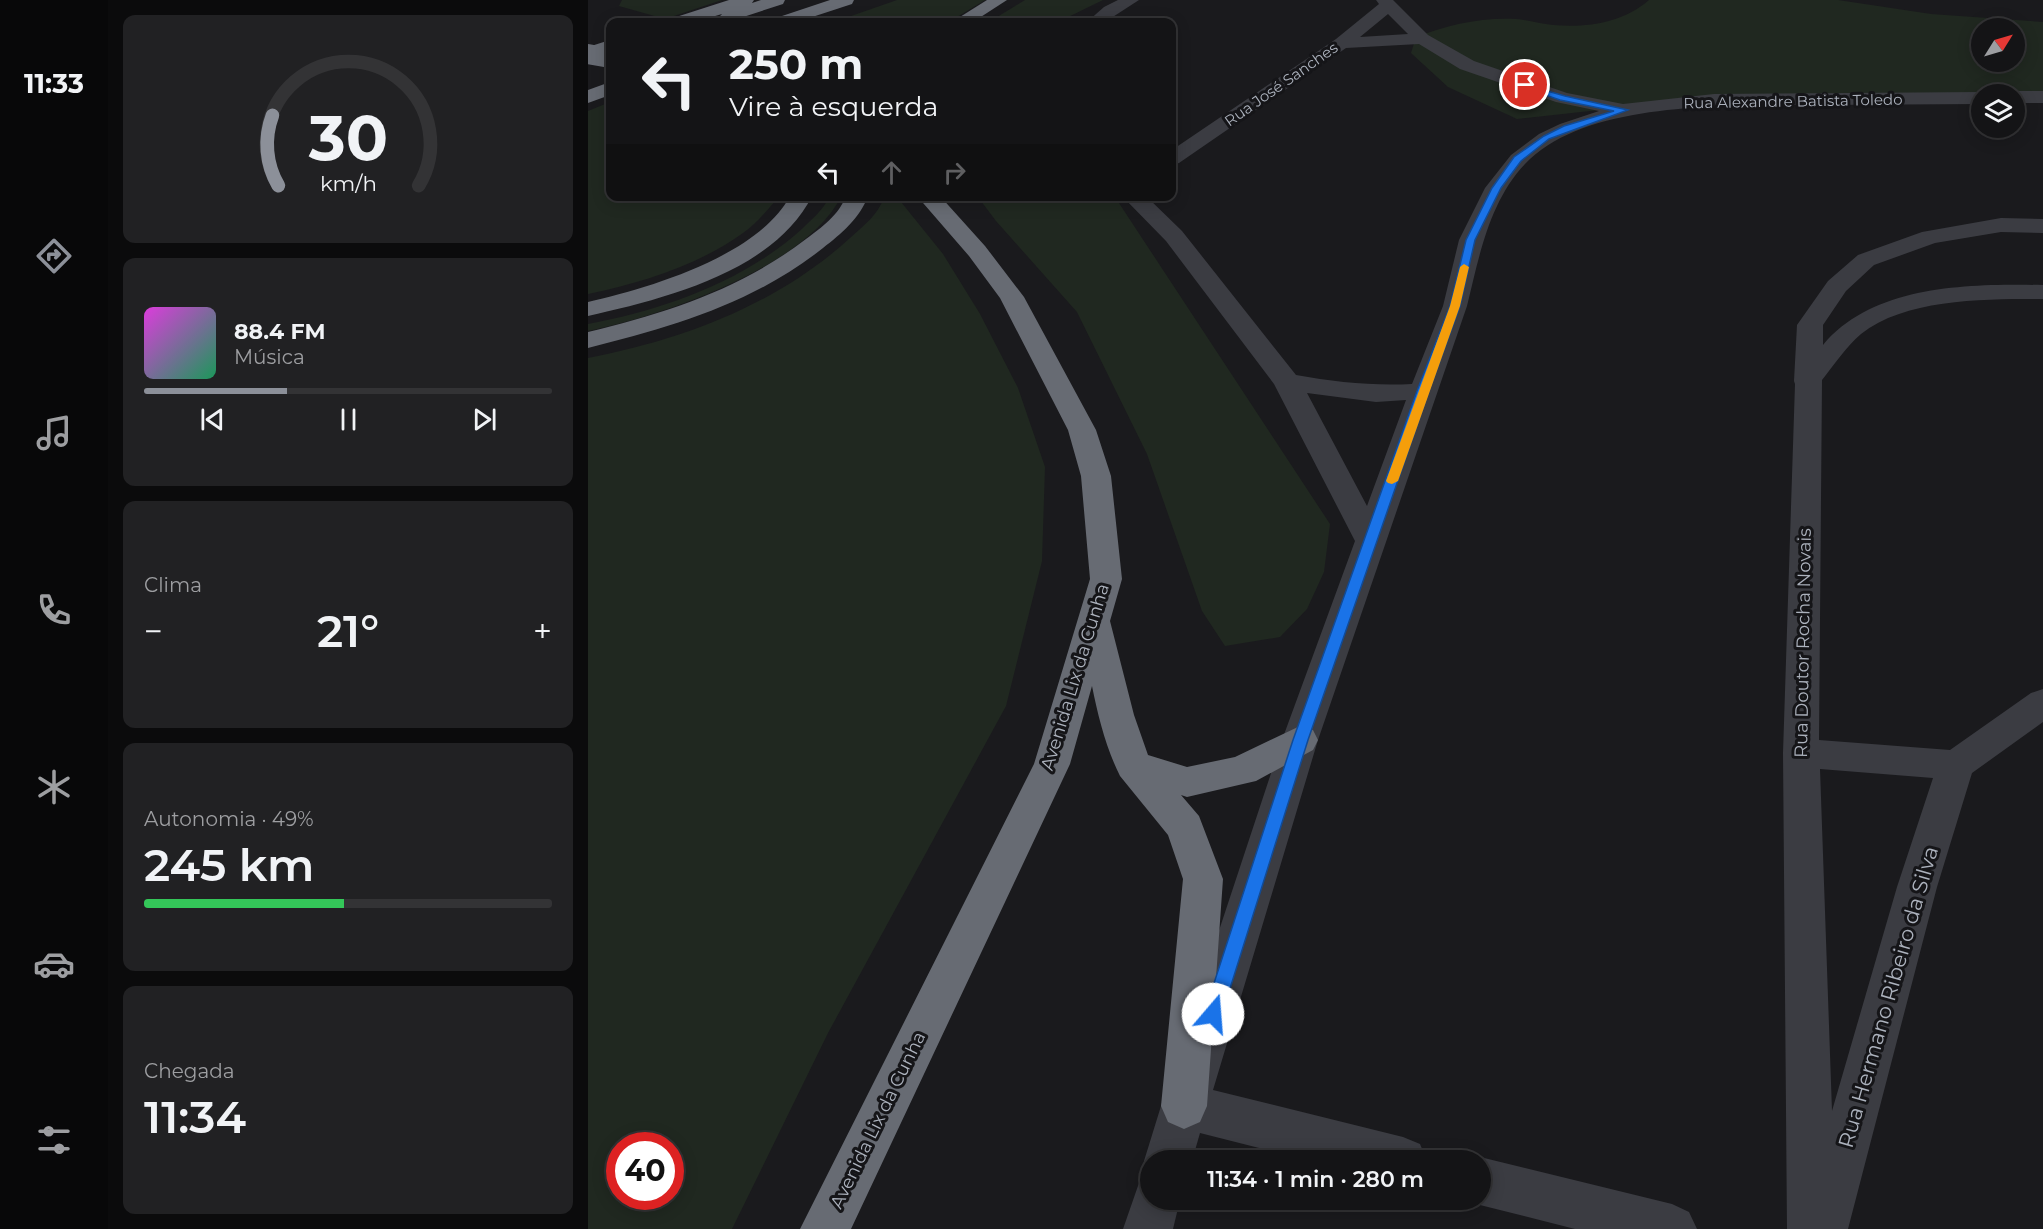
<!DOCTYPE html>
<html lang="pt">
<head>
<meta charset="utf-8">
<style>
	body { margin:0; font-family:Montserrat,sans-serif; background:#212123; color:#f1f3f6; height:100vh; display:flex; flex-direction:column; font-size:22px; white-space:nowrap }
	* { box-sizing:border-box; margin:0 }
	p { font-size:20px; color:#9d9ea1 }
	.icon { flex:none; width:33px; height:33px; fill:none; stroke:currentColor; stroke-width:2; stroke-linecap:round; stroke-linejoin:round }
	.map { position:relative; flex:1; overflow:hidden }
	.side { display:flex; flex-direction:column; gap:15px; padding:15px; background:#0b0b0c; width:480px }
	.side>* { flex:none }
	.hud { position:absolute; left:18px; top:18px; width:570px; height:183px; border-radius:12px; box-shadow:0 3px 15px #0003,0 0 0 2px #333335; background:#141416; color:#f1f3f6; overflow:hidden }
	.needle { width:39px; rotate:53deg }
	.controls { position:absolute; left:1383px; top:18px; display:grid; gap:12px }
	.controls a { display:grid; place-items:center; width:54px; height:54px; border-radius:50%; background:#141416; box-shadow:0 3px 15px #0003,0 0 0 2px #333335; font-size:30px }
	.speed { position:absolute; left:18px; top:1132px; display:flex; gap:12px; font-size:30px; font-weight:700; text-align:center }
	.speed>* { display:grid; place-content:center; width:78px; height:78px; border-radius:50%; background:#141416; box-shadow:0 3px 15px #0003,0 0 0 2px #333335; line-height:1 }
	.speed .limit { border:9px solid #d22; background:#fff; color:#111 }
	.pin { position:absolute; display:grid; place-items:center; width:51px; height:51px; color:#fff; margin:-26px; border:3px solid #fff; border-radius:50%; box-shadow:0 2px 6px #0007 }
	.me { position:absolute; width:66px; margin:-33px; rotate:18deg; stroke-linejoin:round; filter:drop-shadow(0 0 4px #0008) }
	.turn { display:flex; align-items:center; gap:21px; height:126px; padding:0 24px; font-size:27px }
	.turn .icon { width:78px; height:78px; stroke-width:2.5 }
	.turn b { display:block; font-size:42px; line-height:51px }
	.lanes { display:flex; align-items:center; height:57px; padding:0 24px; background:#0003; justify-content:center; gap:30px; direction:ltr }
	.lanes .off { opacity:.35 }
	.big { font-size:45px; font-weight:600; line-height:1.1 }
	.side .widget { flex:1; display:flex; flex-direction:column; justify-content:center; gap:9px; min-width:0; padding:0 21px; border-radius:12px; background:#212123 }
	.side .dial { align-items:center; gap:0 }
	.dial svg { height:156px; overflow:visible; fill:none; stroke:#333335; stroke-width:7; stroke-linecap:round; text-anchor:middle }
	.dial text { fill:#f1f3f6; stroke:none }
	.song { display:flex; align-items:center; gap:18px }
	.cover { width:72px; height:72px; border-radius:9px; background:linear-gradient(135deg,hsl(300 70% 55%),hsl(150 70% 35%)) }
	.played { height:6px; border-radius:3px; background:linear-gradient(90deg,#8c9099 35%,#333335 35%) }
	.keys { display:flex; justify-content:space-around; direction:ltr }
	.heat { display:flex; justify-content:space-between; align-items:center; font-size:33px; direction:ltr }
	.charge { height:9px; border-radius:4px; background:linear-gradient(90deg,#34c759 49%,#333335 0) }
	.trip { position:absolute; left:552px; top:1150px; width:351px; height:60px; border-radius:30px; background:#141416; box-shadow:0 3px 15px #0003,0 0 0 2px #333335; font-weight:600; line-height:60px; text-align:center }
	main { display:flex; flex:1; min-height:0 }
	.tabs { display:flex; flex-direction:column; width:108px; justify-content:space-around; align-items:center; background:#080809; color:#9d9ea1 }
	.tabs .icon { width:42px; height:42px }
	.tabs .selected { color:#8c9099 }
	.tabs b { font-size:27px; color:#f1f3f6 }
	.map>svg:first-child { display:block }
	.green { fill:#202820; fill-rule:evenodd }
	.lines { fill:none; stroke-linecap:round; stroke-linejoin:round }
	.minor { fill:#3b3c42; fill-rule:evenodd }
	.highway { fill:#676b73; fill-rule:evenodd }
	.highway-bridge { stroke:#676b73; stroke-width:20 }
	.route { fill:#1a73e8; stroke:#114b97; stroke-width:1.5 }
	.slow { fill:#f59e0b }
	.labels { text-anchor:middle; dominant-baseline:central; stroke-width:6; stroke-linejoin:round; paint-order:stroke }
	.far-street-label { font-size:15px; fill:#acb2bd; stroke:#151518 }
	.street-label { font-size:18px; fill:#acb2bd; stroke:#151518 }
	.near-street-label { font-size:21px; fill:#acb2bd; stroke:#151518 }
</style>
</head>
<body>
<main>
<nav class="tabs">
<b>11:33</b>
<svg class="icon selected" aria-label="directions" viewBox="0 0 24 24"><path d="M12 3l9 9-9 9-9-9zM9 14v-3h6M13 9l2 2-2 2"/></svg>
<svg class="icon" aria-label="music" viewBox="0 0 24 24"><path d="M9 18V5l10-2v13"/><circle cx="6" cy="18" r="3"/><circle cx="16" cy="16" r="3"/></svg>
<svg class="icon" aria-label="phone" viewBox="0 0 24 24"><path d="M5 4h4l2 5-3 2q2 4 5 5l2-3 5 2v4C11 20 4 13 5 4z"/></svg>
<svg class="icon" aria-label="climate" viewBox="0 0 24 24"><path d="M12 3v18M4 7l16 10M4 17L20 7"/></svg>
<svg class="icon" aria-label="car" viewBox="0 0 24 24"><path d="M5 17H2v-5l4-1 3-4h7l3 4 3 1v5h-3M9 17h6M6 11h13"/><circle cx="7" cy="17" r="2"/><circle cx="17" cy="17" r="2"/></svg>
<svg class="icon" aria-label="filters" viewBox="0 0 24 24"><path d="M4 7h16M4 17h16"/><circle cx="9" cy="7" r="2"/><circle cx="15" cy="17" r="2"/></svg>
</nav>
<section class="side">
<div class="widget dial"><svg viewBox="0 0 100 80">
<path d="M14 69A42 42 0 1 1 86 69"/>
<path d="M14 69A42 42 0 0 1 11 33" stroke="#8c9099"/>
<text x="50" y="56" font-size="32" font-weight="700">30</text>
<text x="50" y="72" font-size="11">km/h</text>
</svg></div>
<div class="widget">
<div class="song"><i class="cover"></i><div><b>88.4 FM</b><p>Música</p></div></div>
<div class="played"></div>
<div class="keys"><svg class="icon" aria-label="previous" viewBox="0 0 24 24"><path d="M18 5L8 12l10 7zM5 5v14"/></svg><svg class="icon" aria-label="pause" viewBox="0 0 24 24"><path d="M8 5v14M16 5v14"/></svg><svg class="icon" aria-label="next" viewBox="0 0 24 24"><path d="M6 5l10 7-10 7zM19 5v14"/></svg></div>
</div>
<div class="widget"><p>Clima</p>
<div class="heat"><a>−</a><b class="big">21°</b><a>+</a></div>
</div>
<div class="widget"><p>Autonomia · 49%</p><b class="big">245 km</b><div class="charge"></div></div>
<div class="widget"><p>Chegada</p><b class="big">11:34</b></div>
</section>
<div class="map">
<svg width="1455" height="1229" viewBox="0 0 1455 1229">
	<rect width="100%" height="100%" fill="#1a1a1d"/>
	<g class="green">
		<path d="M34 0H134L77 19 31 6Z"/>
		<path d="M309 0H397L361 22H246Z"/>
		<path d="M437 0H515L470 22H401Z"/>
		<path d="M1061 0H1250L1343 14 1455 22V102L1426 94 1102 100 929 119 860 87 823 53 828 37C859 25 894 17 928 19 940 20 952 24 965 25 998 28 1035 23 1061 0ZM1394 28H1426V62H1394Z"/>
		<path d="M22 102V196L191 197C180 209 169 223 155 233 111 265 53 283 0 294V111Z"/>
		<path d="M241 197H253C217 267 74 316 0 331V324C76 310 157 281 215 228 224 219 236 209 241 197Z"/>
		<path d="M296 197H309L355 254 392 314 430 388 457 467 454 561 418 706 240 1033 144 1229H0V358C95 340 190 304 262 238 276 225 290 215 296 197ZM32 1146H82V1197H32Z"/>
		<path d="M390 197H527L742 524 736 572 719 609 692 637 637 646 614 611 559 454 489 312 408 221Z"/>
	</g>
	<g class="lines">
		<g class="minor">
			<path d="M530 0H551L517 22H499L516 7Z"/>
			<path d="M788 0H805L840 35 886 61 979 93 1035 104 1126 94 1394 92 1401 94H1394V104C1339 104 1284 105 1229 105 1146 106 998 99 937 164 901 202 891 257 879 306L730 740 625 1090 815 1137 832 1144 839 1161H722L612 1133 604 1161H562V1176L556 1161 573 1106 694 740 767 541 686 384 578 241 534 196H558L594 231 708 375C747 382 784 386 824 384L855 306 871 240 897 188 923 155 951 134 972 124 1011 111 968 102 872 69 831 44 758 48 591 163 584 165V150L748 39 791 4ZM800 14 820 34 772 37ZM719 393 788 402 818 400 779 506Z"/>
			<path d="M1426 91H1455V103H1426V94H1418Z"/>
			<path d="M1413 218 1455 219V233L1413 232 1347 243 1286 265 1258 291 1235 325V345C1286 284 1382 284 1455 285V299C1400 299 1318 298 1273 334 1258 347 1246 365 1234 380L1231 740 1362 750 1443 693 1455 689V722L1384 773 1349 887 1260 1229H1199L1195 753 1207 384 1206 381 1209 325 1240 281 1270 255 1334 232ZM1232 769 1345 778 1309 887 1244 1111Z"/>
			<path d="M892 1157 1084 1204 1101 1212 1109 1229H987L892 1205 880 1200H892V1161H882Z"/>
			<path d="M562 1178V1200H592L585 1229H535L551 1183Z"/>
		</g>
		<g class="highway">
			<path d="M141 0H166L164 3 173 0H197L195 4 140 22 134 21 131 17 134 14 107 22H82L85 18Z"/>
			<path d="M242 0H266L264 4 209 22H185L188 18Z"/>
			<path d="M399 0H419L385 22H364Z"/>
			<path d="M22 40V51L0 58V47Z"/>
			<path d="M22 82V95L0 103V90Z"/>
			<path d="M202 196H224C186 272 75 299 0 316V302C61 288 170 256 202 196Z"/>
			<path d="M258 196H280C272 218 253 234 235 248 166 303 84 327 0 348V332C78 313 153 289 218 239 233 228 251 215 258 196Z"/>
			<path d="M329 196H352L397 246 436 297 508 430 523 476 534 579 522 621 546 715 560 755 599 767 647 757 712 726 725 730 730 740 725 750 668 781 599 797 593 795 611 816 635 879 619 1106 612 1122 596 1129 580 1122 573 1106 595 879 580 835 532 776C518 748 510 716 504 686L482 764 263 1229H212L446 764 502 579 493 476 480 430 412 298 381 256Z"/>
		</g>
		<path class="highway-bridge" d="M0 54 22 58"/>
	</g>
	<path class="route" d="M934 84 977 96 1040 110 961 139 933 161 913 188 887 240 872 306 841 391 720 740 634 1014 632 1020 625 1023 619 1020 616 1014 705 740 829 391 862 306 878 240 904 188 926 157 956 136 976 126 1026 111 972 100 934 87Z"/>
	<path class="slow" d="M876 264 881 267 872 306 810 481 804 484 800 483 798 481 862 306 872 267Z"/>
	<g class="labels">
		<g class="far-street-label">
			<text transform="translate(693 84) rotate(-35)">Rua José Sanches</text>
			<text transform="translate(1205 101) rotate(-1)">Rua Alexandre Batista Toledo</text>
		</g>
		<g class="street-label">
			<text transform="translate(1215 643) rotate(-89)">Rua Doutor Rocha Novais</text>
			<text transform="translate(487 677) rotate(-73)">Avenida Lix da Cunha</text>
			<text transform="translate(290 1120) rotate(-64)">Avenida Lix da Cunha</text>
		</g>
		<g class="near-street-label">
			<text transform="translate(1300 997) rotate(-74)">Rua Hermano Ribeiro da Silva</text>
		</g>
	</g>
</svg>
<div class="controls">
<a><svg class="needle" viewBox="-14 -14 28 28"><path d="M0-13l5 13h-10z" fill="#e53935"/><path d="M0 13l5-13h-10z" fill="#9d9ea1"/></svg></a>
<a><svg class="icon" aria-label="layers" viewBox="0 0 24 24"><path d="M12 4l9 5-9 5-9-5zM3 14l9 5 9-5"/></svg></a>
</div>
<div class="speed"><div class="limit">40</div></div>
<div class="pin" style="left:937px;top:85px;background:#d93025"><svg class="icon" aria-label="arrive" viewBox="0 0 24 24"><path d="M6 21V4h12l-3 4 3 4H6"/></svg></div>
<svg class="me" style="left:625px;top:1014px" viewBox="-20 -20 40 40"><circle r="19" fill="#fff"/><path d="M0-13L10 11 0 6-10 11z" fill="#1a73e8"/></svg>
<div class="trip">11:34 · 1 min · 280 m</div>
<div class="hud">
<div class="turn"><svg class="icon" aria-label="left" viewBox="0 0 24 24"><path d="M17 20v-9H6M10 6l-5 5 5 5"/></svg><div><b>250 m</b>Vire à esquerda</div></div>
<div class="lanes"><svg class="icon" aria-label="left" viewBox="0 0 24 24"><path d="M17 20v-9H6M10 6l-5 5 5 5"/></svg><svg class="icon off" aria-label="ahead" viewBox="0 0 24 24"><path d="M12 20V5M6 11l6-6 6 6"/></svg><svg class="icon off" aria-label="right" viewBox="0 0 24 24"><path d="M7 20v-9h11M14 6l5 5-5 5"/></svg></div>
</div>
</div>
</main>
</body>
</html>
